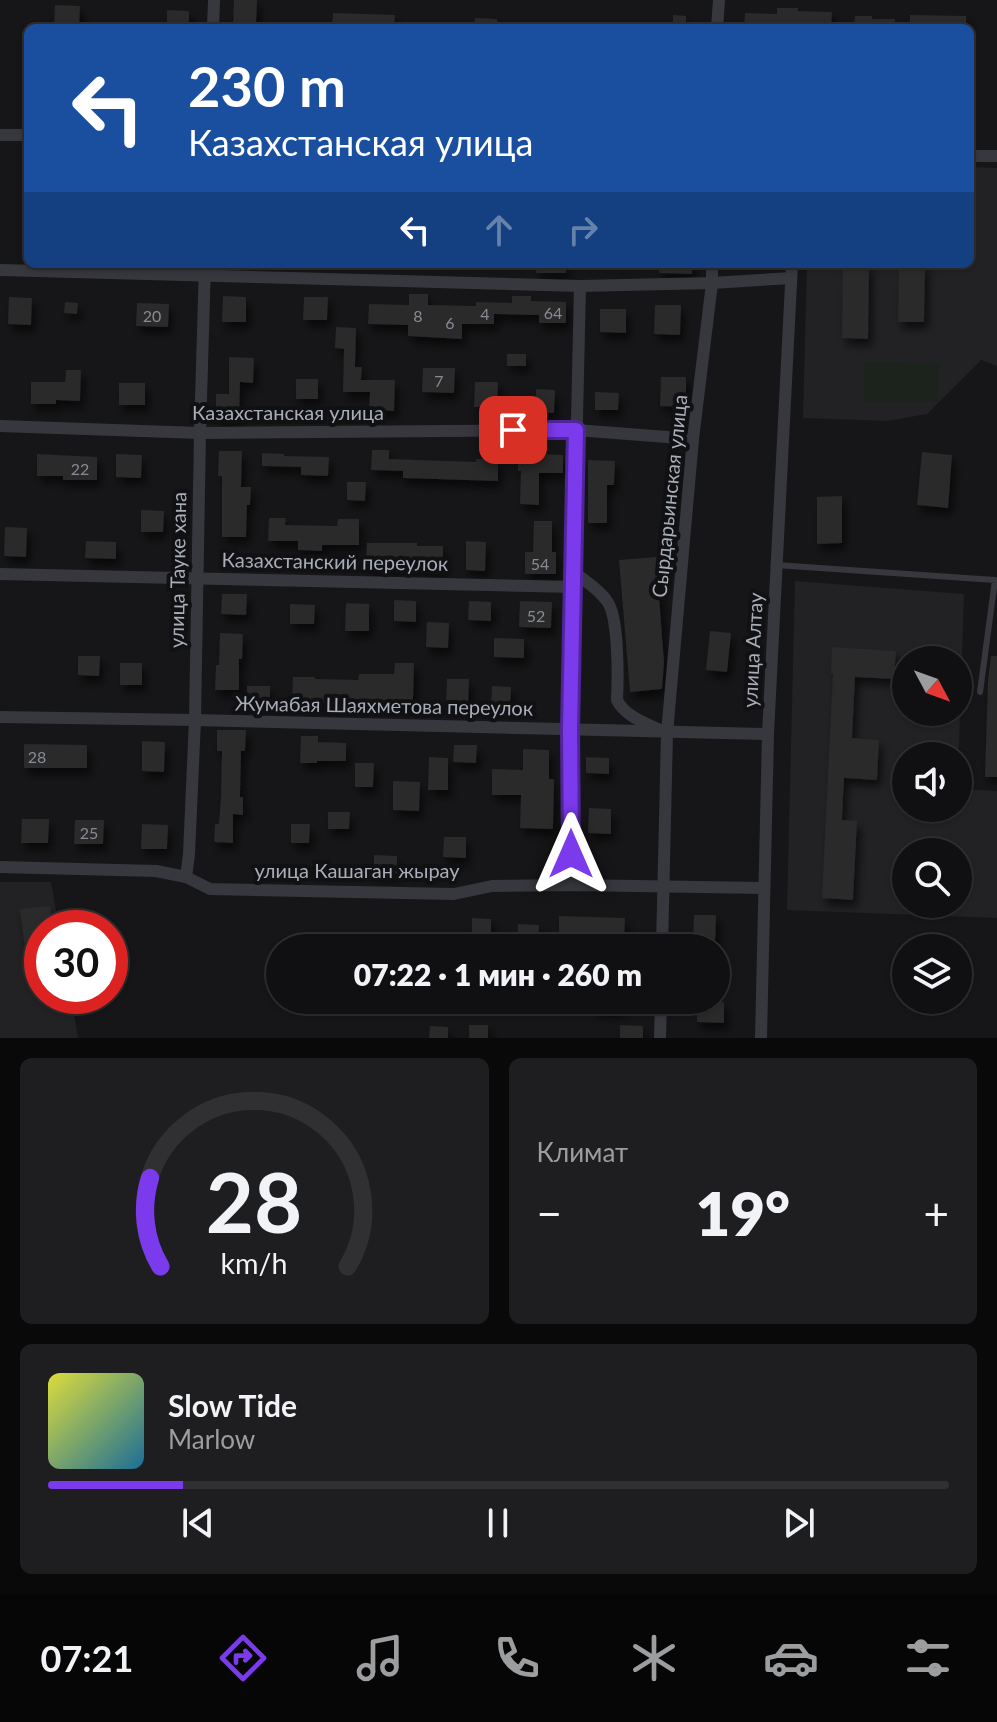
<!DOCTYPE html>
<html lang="ru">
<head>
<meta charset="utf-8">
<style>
	body { margin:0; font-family:Lato,sans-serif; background:#1e1e20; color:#f1f3f6; height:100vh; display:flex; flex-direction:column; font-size:30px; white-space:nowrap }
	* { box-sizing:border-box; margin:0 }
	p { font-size:26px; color:#9c9d9f }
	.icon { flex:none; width:44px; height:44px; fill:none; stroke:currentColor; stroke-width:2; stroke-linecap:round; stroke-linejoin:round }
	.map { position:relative; height:1038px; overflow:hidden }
	.sheet { display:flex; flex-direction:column; gap:20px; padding:20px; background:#09090a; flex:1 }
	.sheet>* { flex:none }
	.hud { position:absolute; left:24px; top:24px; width:950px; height:244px; border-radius:12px; box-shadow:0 2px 6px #0004,0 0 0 2px #303032; background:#1a4fa0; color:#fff; overflow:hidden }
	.needle { width:52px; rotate:131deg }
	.buttons { position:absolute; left:892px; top:646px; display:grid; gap:16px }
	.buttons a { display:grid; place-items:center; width:80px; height:80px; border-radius:50%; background:#101012; box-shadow:0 2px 6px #0004,0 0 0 2px #303032; font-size:40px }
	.speed { position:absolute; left:24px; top:910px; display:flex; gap:16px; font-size:40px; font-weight:700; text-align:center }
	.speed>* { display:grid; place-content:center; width:104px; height:104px; border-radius:50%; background:#101012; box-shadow:0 2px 6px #0004,0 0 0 2px #303032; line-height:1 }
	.speed .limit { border:12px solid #d22; background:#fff; color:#111 }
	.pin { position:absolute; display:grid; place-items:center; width:68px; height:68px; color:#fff; margin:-34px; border-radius:16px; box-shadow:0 4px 12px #0006 }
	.me { position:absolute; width:88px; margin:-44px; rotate:0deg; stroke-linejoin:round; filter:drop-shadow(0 0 6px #0008) }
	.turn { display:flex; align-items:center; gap:28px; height:168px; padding:0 32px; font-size:36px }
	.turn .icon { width:104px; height:104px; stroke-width:2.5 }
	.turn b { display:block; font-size:56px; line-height:68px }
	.lanes { display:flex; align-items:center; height:76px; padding:0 32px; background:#0003; justify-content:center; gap:40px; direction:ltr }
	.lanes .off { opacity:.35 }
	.big { font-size:60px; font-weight:800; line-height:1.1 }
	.sheet .widget { flex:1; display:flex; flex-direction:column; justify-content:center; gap:12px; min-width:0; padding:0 28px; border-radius:12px; background:#1e1e20 }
	.sheet .dial { align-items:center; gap:0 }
	.dial svg { height:208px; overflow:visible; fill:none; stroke:#303032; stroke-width:7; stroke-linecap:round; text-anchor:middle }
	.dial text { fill:#f1f3f6; stroke:none }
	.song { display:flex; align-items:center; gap:24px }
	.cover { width:96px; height:96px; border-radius:12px; background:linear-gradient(135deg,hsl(60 70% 55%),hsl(200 70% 35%)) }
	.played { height:8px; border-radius:4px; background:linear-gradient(90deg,#7c3aed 15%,#303032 15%) }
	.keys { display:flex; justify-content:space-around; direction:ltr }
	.heat { display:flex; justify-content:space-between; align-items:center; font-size:44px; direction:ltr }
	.sheet .tiles { flex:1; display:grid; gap:20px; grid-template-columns:1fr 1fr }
	.widget:last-child { grid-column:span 2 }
	.trip { position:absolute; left:266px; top:934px; width:464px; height:80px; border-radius:40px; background:#101012; box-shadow:0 2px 6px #0004,0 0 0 2px #303032; font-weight:800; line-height:80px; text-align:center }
	.menu { display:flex; height:128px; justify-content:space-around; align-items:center; background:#060607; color:#9c9d9f }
	.menu .icon { width:56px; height:56px }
	.menu .on { color:#7c3aed }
	.menu b { font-size:36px; color:#f1f3f6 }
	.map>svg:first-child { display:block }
	.built { fill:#222225; fill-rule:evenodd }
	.green { fill:#1c231d }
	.building { fill:#29292c; filter:url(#shadow) }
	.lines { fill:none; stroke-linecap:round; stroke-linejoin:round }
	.lane { stroke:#37383d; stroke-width:6 }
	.street { stroke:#37383d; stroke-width:12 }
	.route-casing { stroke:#51269a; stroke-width:20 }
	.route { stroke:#7c3aed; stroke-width:14 }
	.labels { text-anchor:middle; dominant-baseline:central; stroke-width:8; stroke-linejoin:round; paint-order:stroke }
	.number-label { font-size:16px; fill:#888b94 }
	.street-label { font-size:20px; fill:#a8adb8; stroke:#111113 }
</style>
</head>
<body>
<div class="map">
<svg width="997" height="1038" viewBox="0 0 997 1038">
	<defs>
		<filter id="shadow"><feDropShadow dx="4" dy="7" stdDeviation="4" flood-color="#0009"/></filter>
	</defs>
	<rect width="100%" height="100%" fill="#161618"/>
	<g class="built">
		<path d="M970 167 997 168V366L981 360 927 414 888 421 803 418 807 264H970Z"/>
		<path d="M795 581 964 594 958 777V756H906V808H958V789L997 791V918L787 910ZM906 660H958V712H906ZM906 852H958V904H906Z"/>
		<path d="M0 882H51L59 928H42V996H71L78 1038H0Z"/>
	</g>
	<path class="green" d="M865 362 939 364 938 402 864 401Z"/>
	<g class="building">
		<path d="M234 0H257L256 26 233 25Z"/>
		<path d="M55 5 80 6 79 28H54Z"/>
		<path d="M777 8H798V11L832 12 831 26 798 25V28H744L745 13 777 14Z"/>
		<path d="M167 10 189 11V28H167Z"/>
		<path d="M333 13 395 15 394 28H332Z"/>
		<path d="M673 15 686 16V28H673Z"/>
		<path d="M910 15 966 16V28H910Z"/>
		<path d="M855 16H872V19H895V28H854Z"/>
		<path d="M475 18 497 19V28H474Z"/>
		<path d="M537 264H566V273H536Z"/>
		<path d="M659 264H692V274L659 273Z"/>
		<path d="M843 264H869L868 339 842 338Z"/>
		<path d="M899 264H925L924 322H898Z"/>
		<path d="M409 294H428V305L476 306V302L512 303V296H531V301L566 302V323H539V315L494 314V324H462V339L408 336V325L368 324 369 304 409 305Z"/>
		<path d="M223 296 246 297V322H222Z"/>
		<path d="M9 297 32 298 31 325 8 324Z"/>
		<path d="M304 297H328L327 320H303Z"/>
		<path d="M65 302 78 303 77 314 64 313Z"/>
		<path d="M137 303 169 304 168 327 136 326Z"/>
		<path d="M655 305H681L680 335 654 334Z"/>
		<path d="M600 309H626V333L600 332Z"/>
		<path d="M336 327 356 328 355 367H362L361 380H395L394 411 369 410 370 392H343L344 349 335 348Z"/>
		<rect x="507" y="354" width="19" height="12"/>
		<path d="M229 357 254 358 253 383 240 382 239 420 216 419V394H229Z"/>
		<path d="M423 368H455L454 393 422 392Z"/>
		<path d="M66 370H81L80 401 56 400V404H31V382H65Z"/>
		<path d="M661 377H686V407L660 406Z"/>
		<rect x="296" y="379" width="22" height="20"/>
		<path d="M475 382H498L497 407H474Z"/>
		<rect x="119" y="383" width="26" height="22"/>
		<path d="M536 389 555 390 554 413 536 412Z"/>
		<path d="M595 392 619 393 618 410H595Z"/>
		<path d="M372 450H389V459L476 462V459L498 460V481L403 478V471L371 470Z"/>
		<path d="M219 451H242L241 487H251L250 505H247L246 537H222V476H218Z"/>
		<path d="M922 452 952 455 948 508 917 505Z"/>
		<path d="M262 453 284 454V456L329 457 328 476 301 475V467L262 466Z"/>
		<path d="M518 453 563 455V473H539V505L520 504 521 471H518Z"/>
		<path d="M37 454 97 457V480H63V476H37Z"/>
		<path d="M116 454 142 455 141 478 116 477Z"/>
		<path d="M588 460 615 461 614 485H607V523H588Z"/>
		<path d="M347 482H366L365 501 347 500Z"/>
		<path d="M842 496V543L817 544V497Z"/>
		<path d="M141 510 164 511 163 532H141Z"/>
		<path d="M269 518H286L285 525 337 526 338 519H359V545H322V551L298 550V541H268Z"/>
		<path d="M534 521H552V552H556V574H525V552H533Z"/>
		<path d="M5 527 27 528 26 557 4 556Z"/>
		<path d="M86 541 116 542V559L85 558Z"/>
		<path d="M466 541 486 542 485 571 466 570Z"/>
		<path d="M367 543H417V546H443V570H425V567L366 568Z"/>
		<path d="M656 557 664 662 662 689 630 692 619 560Z"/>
		<path d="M222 594H247L246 615 221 614Z"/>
		<path d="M394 600 416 601V622L394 621Z"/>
		<path d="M469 601 491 602V621L468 620Z"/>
		<path d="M520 601 552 602 551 628 519 627Z"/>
		<path d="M346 603 369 604V631H345Z"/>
		<path d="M290 604 315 605 314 624H290Z"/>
		<path d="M427 622 449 623 448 648 426 647Z"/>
		<path d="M710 631 731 633 727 672 706 670Z"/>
		<path d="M220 633 243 634 242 659H239V690H215L216 665H219Z"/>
		<path d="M494 638 524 639V658L494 657Z"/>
		<path d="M832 647 896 651 894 679 855 677 852 738 879 740 877 780 844 778 842 820 857 821 853 900 822 898 833 674H831Z"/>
		<path d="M78 656H100L99 676 78 675Z"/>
		<path d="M991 656H997V777H985L988 680Z"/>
		<rect x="120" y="663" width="22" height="22"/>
		<path d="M395 663H414L413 701 347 699 346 704 292 702 293 677H315V679L358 680 359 674H394Z"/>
		<path d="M447 679H469L468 706H446Z"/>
		<rect x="247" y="686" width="23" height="18"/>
		<path d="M492 686 511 687 510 710 491 709Z"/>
		<path d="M217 730H246L245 751H241L240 797H243V815L233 814V843L214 842 215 824H219L221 797 222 751H217Z"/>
		<path d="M301 736H318V742L346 743V761H317V763H300Z"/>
		<path d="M142 741 165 742 164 772 142 771Z"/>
		<path d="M24 744 87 745V768H24Z"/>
		<path d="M454 745H477L476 763 453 762Z"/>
		<path d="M523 749 549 750V779H554L553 829 520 828 521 795H492V769L523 770Z"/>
		<path d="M429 757 448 758V790H428Z"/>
		<path d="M586 757 609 758V774L586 773Z"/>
		<path d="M355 763H374L373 787H355Z"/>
		<path d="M393 781 420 782 419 811 393 810Z"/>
		<path d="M589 808 611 809V834L588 833Z"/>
		<path d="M328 812H350L349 829H328Z"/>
		<path d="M22 819H49L48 843H21Z"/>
		<path d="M75 820H104L103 844H74Z"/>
		<path d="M142 824 168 825 167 849H141Z"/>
		<path d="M291 824H310L309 843H291Z"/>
		<path d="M444 837H466V858L443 857Z"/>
		<path d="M374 855 397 856V874H374Z"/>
		<path d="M50 906 53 928H42V963L27 965 20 909Z"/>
		<path d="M694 915H716L715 947H693Z"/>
		<path d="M559 916 625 918 624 940 580 939V943H559Z"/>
		<path d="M472 918 491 919V940H472Z"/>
		<path d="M518 924 539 925 538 948H517Z"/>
		<path d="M594 1000H620V1011L594 1010Z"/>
		<path d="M697 1001 724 1002V1023L697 1022Z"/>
		<rect x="469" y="1025" width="19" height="13"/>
		<path d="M620 1025 643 1026V1038H620Z"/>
		<path d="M430 1026 448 1027V1038H429Z"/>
	</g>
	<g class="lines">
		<path class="lane" d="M776 565 995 580 980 692"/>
		<g class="street">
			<path d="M213 28 214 0"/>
			<path d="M717 28 719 0"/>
			<path d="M0 135H28"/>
			<path d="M970 156H997"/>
			<path d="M0 270 580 286 712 283 791 278"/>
			<path d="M0 426 200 433 576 430 693 439"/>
			<path d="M574 572C585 581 599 589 607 601 619 617 618 678 617 700 625 717 648 724 664 732"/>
			<path d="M0 574 574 587"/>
			<path d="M0 717 195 720 768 734"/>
			<path d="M0 867 156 871 186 877 210 889 454 894 492 886 571 885 764 888"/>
			<path d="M186 877 189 854 195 720 200 433 205 264"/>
			<path d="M571 885 570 729 580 286"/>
			<path d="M662 948 667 733 693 439 712 283V264"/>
			<path d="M660 1038 661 1000"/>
			<path d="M761 1038 768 734 792 264"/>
		</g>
	</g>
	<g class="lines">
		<g class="route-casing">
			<path id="route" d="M513 430H576L570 729 571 854"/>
		</g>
		<use href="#route" class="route"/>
	</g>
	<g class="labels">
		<g class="number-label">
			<text x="553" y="312">64</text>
			<text x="485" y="313">4</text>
			<text x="152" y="315">20</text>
			<text x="418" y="315">8</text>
			<text x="450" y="322">6</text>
			<text x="439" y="380">7</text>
			<text x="80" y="468">22</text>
			<text x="540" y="563">54</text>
			<text x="536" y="615">52</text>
			<text x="37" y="756">28</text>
			<text x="89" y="832">25</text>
		</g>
		<g class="street-label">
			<text x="288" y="412">Казахстанская улица</text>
			<text transform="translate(669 496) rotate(-84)">Сырдарьинская улица</text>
			<text transform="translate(335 561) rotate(1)">Казахстанский переулок</text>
			<text transform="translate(177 570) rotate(-89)">улица Тауке хана</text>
			<text transform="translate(752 650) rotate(-87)">улица Алтау</text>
			<text transform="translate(384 705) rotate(1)">Жумабая Шаяхметова переулок</text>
			<text x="357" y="870">улица Кашаган жырау</text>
		</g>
	</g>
</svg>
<div class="buttons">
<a><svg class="needle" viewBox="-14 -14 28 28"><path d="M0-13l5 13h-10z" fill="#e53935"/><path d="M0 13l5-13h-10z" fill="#9c9d9f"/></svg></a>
<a><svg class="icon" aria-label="sound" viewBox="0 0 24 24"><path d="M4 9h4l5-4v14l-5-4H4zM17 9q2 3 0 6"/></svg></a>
<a><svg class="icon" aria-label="search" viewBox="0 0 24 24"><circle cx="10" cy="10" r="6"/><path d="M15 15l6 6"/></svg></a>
<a><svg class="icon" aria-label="layers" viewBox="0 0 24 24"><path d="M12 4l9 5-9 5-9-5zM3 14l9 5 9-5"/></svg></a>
</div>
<div class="speed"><div class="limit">30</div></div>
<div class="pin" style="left:513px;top:430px;background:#d93025"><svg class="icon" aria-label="arrive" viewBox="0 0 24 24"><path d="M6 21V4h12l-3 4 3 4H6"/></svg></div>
<svg class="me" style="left:571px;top:854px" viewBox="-20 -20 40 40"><path d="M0-17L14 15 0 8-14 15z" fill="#7c3aed" stroke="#fff" stroke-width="4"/></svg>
<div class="trip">07:22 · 1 мин · 260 m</div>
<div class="hud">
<div class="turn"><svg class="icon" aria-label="left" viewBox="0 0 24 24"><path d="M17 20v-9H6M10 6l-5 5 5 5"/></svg><div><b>230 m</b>Казахстанская улица</div></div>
<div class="lanes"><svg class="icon" aria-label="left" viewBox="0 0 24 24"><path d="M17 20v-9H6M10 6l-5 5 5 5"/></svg><svg class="icon off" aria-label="ahead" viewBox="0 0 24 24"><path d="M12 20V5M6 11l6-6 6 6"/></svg><svg class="icon off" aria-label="right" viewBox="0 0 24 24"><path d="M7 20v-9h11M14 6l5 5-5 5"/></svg></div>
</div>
</div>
<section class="sheet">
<div class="tiles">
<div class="widget dial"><svg viewBox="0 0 100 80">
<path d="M14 69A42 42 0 1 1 86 69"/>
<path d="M14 69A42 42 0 0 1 10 35" stroke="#7c3aed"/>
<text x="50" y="56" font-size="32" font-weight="700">28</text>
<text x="50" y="72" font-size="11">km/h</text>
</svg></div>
<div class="widget"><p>Климат</p>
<div class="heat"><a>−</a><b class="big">19°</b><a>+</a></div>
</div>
<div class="widget">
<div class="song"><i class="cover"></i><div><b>Slow Tide</b><p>Marlow</p></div></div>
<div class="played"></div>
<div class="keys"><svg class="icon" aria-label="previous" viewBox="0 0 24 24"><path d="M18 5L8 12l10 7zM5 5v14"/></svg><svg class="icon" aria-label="pause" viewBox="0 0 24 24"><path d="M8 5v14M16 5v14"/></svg><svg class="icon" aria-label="next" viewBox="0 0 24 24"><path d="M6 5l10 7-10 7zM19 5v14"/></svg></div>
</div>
</div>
</section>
<nav class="menu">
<b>07:21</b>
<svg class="icon on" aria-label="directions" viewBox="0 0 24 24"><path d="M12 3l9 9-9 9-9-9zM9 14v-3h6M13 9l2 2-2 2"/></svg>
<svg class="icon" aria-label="music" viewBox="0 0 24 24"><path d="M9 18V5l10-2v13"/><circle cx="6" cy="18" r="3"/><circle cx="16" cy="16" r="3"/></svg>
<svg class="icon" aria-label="phone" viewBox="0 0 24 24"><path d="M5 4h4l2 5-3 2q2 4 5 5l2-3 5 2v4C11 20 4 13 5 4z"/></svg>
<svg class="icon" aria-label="climate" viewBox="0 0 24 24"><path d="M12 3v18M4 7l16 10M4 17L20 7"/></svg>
<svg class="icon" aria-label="car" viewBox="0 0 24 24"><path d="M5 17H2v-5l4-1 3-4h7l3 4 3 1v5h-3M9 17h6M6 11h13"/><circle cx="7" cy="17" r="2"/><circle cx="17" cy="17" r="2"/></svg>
<svg class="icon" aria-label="filters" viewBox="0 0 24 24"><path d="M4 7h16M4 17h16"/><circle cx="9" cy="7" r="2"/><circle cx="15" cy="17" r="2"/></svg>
</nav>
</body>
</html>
